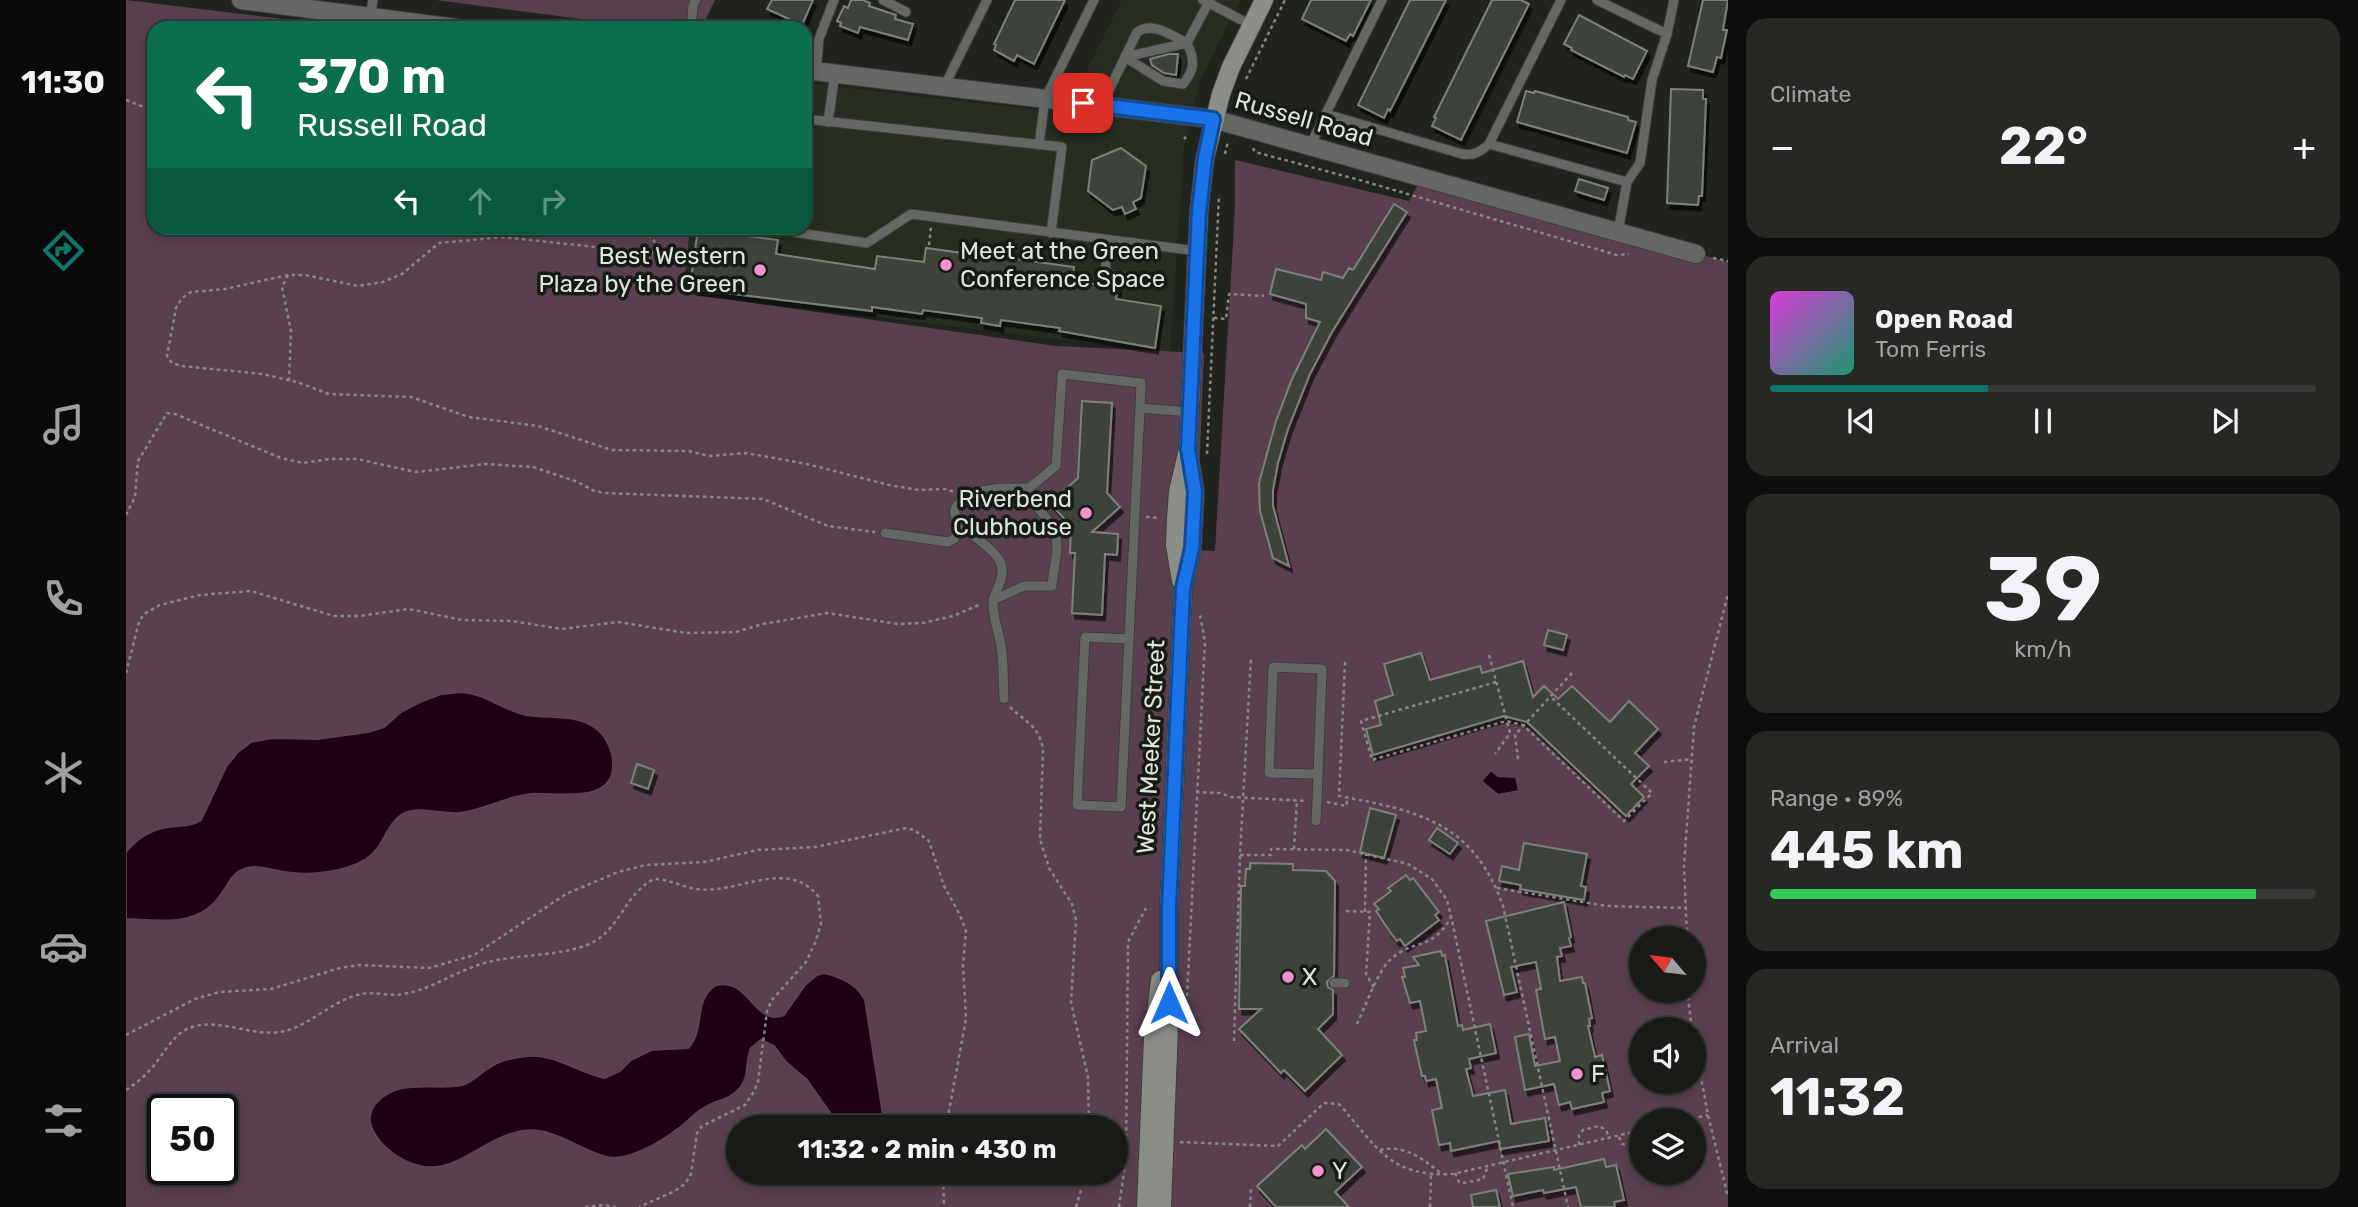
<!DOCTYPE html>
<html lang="en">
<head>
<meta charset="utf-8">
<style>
	body { margin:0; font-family:Rubik,sans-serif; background:#252823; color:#f1f3f6; height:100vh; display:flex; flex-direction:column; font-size:26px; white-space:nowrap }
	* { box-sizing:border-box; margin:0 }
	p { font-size:23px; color:#9fa1a1 }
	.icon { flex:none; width:38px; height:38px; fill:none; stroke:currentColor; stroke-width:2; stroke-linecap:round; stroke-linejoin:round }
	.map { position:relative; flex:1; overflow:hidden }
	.sheet { display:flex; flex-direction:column; gap:18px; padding:18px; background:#0d0f0c; width:630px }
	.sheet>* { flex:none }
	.hud { position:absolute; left:21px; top:21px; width:665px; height:214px; border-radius:21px; box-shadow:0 4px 10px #0003,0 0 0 2px #363935; background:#0b6e4f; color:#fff; overflow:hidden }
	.needle { width:46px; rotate:298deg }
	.controls { position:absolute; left:1503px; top:926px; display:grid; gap:14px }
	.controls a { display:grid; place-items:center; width:77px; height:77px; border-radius:50%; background:#181b16; box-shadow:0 4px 10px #0003,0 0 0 2px #363935; font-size:35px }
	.speed { position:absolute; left:21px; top:1094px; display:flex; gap:14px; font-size:35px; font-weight:700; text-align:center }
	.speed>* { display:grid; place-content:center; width:91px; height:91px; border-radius:50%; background:#181b16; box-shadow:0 4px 10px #0003,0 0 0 2px #363935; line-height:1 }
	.speed .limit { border:4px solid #111; border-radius:10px; background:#fff; color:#111 }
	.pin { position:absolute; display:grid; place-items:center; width:60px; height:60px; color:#fff; margin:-30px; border-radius:14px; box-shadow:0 4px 10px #0006 }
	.me { position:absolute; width:77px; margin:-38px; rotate:0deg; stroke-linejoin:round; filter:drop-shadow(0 0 5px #0008) }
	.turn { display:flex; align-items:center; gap:24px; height:147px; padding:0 35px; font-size:32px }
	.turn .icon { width:91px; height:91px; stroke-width:2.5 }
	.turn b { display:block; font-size:49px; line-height:60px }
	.lanes { display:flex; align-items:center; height:66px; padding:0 35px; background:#0003; justify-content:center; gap:35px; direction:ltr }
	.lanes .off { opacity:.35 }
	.big { font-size:52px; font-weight:700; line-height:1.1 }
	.sheet .tile { flex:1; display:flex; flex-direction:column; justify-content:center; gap:10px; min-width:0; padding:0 24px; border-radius:21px; background:#252823 }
	.sheet .dial { align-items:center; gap:0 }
	.dial b { font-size:91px; line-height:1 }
	.song { display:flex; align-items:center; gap:21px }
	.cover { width:84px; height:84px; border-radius:10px; background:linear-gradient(135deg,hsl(300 70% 55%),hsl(160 70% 35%)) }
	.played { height:7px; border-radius:4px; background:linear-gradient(90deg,#0f766e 40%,#363935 40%) }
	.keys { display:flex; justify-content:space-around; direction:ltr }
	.heat { display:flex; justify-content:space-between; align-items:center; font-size:38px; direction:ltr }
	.charge { height:10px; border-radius:5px; background:linear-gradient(90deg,#34c759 89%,#363935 0) }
	.trip { position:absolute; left:600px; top:1115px; width:402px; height:70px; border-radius:35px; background:#181b16; box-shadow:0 4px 10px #0003,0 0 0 2px #363935; font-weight:700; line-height:70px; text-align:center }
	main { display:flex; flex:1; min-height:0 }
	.menu { display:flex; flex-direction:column; width:126px; justify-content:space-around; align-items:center; background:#0a0b09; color:#9fa1a1 }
	.menu .icon { width:49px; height:49px }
	.menu .selected { color:#0f766e }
	.menu b { font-size:32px; color:#f1f3f6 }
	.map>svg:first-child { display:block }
	.built { fill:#252e21 }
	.green { fill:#5a404f; fill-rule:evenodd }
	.water { fill:#1f0014; stroke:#594451; stroke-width:2 }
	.building { fill:#3e433b; stroke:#7c8279; stroke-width:2; filter:url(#shadow) }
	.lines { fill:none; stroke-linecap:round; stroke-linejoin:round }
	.lane-casing { stroke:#3b3f38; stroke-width:11 }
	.street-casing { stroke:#3b3f38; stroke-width:20 }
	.secondary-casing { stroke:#3b3f38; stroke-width:20 }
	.path { stroke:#858984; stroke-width:2.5; stroke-dasharray:3.5 3.5; stroke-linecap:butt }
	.lane { stroke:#646763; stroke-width:9 }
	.street { stroke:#646763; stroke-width:18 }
	.secondary { stroke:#8a8e87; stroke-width:18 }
	.route-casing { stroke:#114b97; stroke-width:18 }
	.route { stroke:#1a73e8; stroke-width:12 }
	.poi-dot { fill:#f790ce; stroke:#161b14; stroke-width:2.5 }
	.labels { text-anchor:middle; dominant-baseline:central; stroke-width:7; stroke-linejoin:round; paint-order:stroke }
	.street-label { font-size:24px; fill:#e0e4df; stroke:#161b14 }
	.poi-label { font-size:24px; fill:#e0e4df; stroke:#161b14; text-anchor:start }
</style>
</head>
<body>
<main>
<nav class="menu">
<b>11:30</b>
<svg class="icon selected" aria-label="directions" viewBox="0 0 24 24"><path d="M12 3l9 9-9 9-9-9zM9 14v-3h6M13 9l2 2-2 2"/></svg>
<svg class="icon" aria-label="music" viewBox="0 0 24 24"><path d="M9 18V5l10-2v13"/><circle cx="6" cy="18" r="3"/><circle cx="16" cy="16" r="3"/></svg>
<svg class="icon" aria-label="phone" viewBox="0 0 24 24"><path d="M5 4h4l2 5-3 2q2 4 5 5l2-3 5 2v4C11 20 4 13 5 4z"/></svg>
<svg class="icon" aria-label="climate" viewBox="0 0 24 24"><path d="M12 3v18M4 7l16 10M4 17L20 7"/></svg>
<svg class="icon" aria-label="car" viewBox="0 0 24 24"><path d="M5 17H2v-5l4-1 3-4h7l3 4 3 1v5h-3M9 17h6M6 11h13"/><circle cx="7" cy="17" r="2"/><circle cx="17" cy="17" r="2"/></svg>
<svg class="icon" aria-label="filters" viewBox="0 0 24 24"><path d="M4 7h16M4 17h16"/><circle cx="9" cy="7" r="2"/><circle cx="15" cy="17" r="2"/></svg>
</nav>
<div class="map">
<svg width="1602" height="1207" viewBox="0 0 1602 1207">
	<defs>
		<filter id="shadow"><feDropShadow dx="3" dy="5.5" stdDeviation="0" flood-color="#0009"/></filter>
	</defs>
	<rect width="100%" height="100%" fill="#20241d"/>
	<path class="built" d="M996 0H1114L1074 81 1058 148 1044 353 548 292 557 228H679V83L937 113 952 88Z"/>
	<g class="green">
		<path d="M0 0 231 28H28V228H564L557 293 930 346 1078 353 1070 550 1089 551 1109 207V160L1283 201 1296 178 1602 262V1207H0ZM1516 938H1568V990H1516ZM1516 1029H1568V1082H1516ZM37 1110H96V1169H37ZM1516 1120H1568V1172H1516ZM612 1127H990V1172H612Z"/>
		<path d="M310 0H589L575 28H524Z"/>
	</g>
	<g class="water">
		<path d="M336 692C360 694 377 710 400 715 423 719 453 713 472 730 480 737 487 751 487 763 489 806 430 792 405 794 381 796 359 810 334 813 317 815 298 807 281 812 260 820 259 848 240 859 217 873 184 876 158 872 146 870 133 865 121 868 105 872 102 886 93 897 70 928 32 920 0 919V852C11 838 24 830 42 827 54 825 65 827 75 820L100 767 111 753 125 742 146 738 191 739 242 732 258 727 275 712 294 702 315 694Z"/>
		<path d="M1365 770 1372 776 1390 777 1393 791 1372 795 1355 781Z"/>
		<path d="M698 973C715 977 732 985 739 1000L757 1115 755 1127H714L681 1080 660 1062 648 1046 635 1040 625 1048C619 1062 624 1075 614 1088 603 1101 591 1099 578 1108 568 1113 562 1122 553 1128 536 1141 503 1162 481 1157 453 1150 426 1126 396 1131 347 1140 323 1190 269 1155 258 1147 247 1136 244 1122 243 1114 246 1108 250 1103 273 1077 308 1091 336 1085 346 1083 354 1073 363 1068 374 1060 389 1057 403 1056 429 1054 453 1073 479 1078L494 1071 505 1060 525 1050 562 1048C580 1029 566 1001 590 985 624 977 629 1028 658 1015L679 985 691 975Z"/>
	</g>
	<g class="building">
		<path d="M646 0H687L676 25 641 9Z"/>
		<path d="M725 0H737L744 3 743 6 770 15 769 19 787 24 782 40 734 27 732 33 714 26 715 23 711 21 718 6 722 8Z"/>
		<path d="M889 0H939L908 64 891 55 888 61 868 50 870 45 868 44Z"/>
		<path d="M1185 0H1245L1227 36 1224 34 1220 41 1176 19Z"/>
		<path d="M1284 0H1320L1264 111 1262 109 1258 118 1232 105Z"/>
		<path d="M1366 0H1395L1403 4 1335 140 1306 126 1310 118 1308 117Z"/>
		<path d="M1577 0H1602L1597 30H1601L1595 58 1591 57 1587 72 1562 66Z"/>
		<path d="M1453 15 1521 51 1507 79 1499 75 1498 77 1445 50 1446 48 1438 44Z"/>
		<path d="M1043 54H1052L1050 75 1038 73 1026 65 1024 59Z"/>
		<path d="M1545 89 1577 90V99H1580L1576 196H1573L1572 205 1541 203Z"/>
		<path d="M1400 91 1408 93 1409 91 1502 117V120L1510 122 1501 153 1391 122Z"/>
		<path d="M995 148 1020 166 1015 198 1007 202 1010 209 999 214 996 207 987 210 962 191 966 160Z"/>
		<path d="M1453 179 1482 188 1478 200 1449 191Z"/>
		<path d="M1268 204 1281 212 1206 332 1184 374 1162 429 1152 463 1147 490V506L1163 566 1147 558 1134 511 1133 483 1150 421 1166 379 1194 322 1180 318V304L1144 294 1150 269 1195 280 1197 272 1217 278 1223 268 1227 270Z"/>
		<path d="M572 228H615L614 235 652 240 650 254 749 269 751 256 798 262 800 248 865 257 867 246 884 248 883 258 948 267 946 281 992 287 990 299 1035 306 1029 348 933 331 934 328 875 320 874 326 855 323 856 318 797 310 796 314 746 307V311L568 289V287H564Z"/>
		<path d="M956 401 986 403 981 493 994 507 966 532 992 534 991 555 979 554 976 615 946 613 949 553H944L945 526 924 503 952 478Z"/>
		<path d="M1422 630 1441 635 1437 650 1418 645Z"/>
		<path d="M1295 653 1304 680 1354 666 1356 673 1397 661 1407 697 1418 686 1432 699 1446 686 1484 722 1503 701 1532 729 1509 753 1523 766 1505 784 1518 797 1500 816 1401 722 1378 716 1247 755 1240 729 1255 725 1249 701 1267 695 1258 664Z"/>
		<path d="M511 764 528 770 522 789 505 783Z"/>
		<path d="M1244 808 1270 815 1258 858 1234 852Z"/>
		<path d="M1311 828 1332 843 1324 854 1303 840Z"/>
		<path d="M1398 843 1461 854 1455 886 1460 887 1458 900 1394 889 1395 885 1373 881 1376 866 1393 870Z"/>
		<path d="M1124 863 1167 864V870L1200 871 1209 881 1208 976 1201 982 1202 987 1207 990V1014L1192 1029 1216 1055 1179 1091 1158 1070 1155 1073 1113 1029 1135 1009H1113L1115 886H1119L1120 869H1124Z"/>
		<path d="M1280 875 1284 880 1287 878 1313 912 1309 915 1313 920 1279 946 1274 939 1271 941 1264 932 1250 911 1253 909 1248 904 1265 891 1262 888Z"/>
		<path d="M1438 902 1445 937 1443 938 1445 946 1434 948 1436 956 1431 957 1434 981 1456 977 1457 983H1459L1466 1018 1463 1019 1464 1026H1462L1469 1057 1476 1055 1484 1091 1476 1093 1478 1102 1446 1109 1444 1102 1433 1105 1428 1084 1399 1090 1389 1037 1403 1034 1409 1066 1434 1061 1429 1037 1419 1039 1410 990 1415 989 1410 962 1385 967 1391 992 1378 995 1360 921Z"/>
		<path d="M1315 951 1316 956 1319 955 1332 1026 1336 1025 1337 1030 1364 1024 1370 1053 1343 1059 1345 1068 1340 1069 1347 1096 1379 1090 1385 1124 1419 1118 1423 1141 1374 1149 1373 1141 1325 1151 1324 1143 1313 1145 1306 1110 1316 1108 1310 1079 1300 1081 1299 1076H1296L1288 1040H1291L1290 1033 1300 1031 1294 1001 1284 1003 1276 977H1279L1277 968 1293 965 1287 957Z"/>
		<path d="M1200 1129 1236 1167 1209 1192 1223 1207H1150L1131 1186 1176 1145 1179 1149Z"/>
		<path d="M1478 1159 1480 1167 1490 1165 1498 1200 1488 1202 1489 1207H1455L1450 1187 1418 1193 1417 1190 1387 1196 1382 1174 1428 1167V1170Z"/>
		<path d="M1370 1190 1374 1207H1347L1345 1195Z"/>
	</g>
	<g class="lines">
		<g class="lane-casing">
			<g id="lane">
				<path d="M757 0 780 12"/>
				<path d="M1077 0 1125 25"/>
				<path d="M1435 0 1363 144 1501 182"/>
				<path d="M1471 0 1541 34 1526 80 1514 163 1501 182 1492 232"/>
				<path d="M244 17 247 0"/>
				<path d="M565 28 567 5 570 0"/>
				<path d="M1541 34 1548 0"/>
				<path d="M1061 43C1069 59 1069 70 1057 84L1037 81 999 57Z"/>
				<path d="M690 72 693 39 708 0"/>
				<path d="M818 87 861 0"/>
				<path d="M976 105 1011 32C1027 21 1046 36 1061 43L1084 0"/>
				<path d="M1200 114 1336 154C1348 156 1354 152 1363 144"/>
				<path d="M679 119 936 147 925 233"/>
				<path d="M702 122 709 74"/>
				<path d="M913 145 919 99 968 0"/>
				<path d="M1184 146 1256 0"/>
				<path d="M639 228 741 243 785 214 1071 251"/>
				<path d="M982 241 979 274 1033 282"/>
				<path d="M759 533 822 542 828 539 836 527"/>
				<path d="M867 600 898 586H926C927 569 935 546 928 530 921 515 905 505 903 488L930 466 936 374 1015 383 1014 408"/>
				<path d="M1003 639 959 637 951 805 995 807 1014 408 1064 412"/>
				<path d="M878 699C877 680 878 659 874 640 871 627 867 617 867 603 868 591 878 581 876 568 873 542 807 522 836 501 855 486 880 488 903 488"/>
				<path d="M1190 821 1191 801 1196 669 1147 667 1143 773 1192 774"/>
				<path d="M1208 983H1219"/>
			</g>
		</g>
		<g class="street-casing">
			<g id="street">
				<path d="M115 0 330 28"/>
				<path d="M679 70 1087 119 1570 254"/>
			</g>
		</g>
		<g class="secondary-casing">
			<g id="secondary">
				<path d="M1055 581 1049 545 1050 519 1052 492 1062 449 1073 211 1079 158 1095 94 1105 67 1138 0"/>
				<path d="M1020 1207 1027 1038 1034 980"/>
				<path d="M1036 1207 1043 1026V908L1057 588 1066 548 1069 492 1062 449"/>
			</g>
		</g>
		<g class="path">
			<path d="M1120 79 1159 0"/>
			<path d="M0 100 28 111"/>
			<path d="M1058 139 1060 137"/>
			<path d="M1127 148 1129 152 1237 181 1491 255 1503 254"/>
			<path d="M1099 154 1102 141"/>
			<path d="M510 228 525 237 531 245 523 258 478 248 377 237 313 243 276 274 257 282 232 286 179 275H162L99 289 65 292 56 298 50 308 41 356 46 363 56 366 136 374 171 382 203 394 285 397 343 417 412 426 486 450 563 451 583 456 620 453 681 464 763 485 793 490 818 489 829 492"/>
			<path d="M803 245 805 227"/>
			<path d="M1587 258 1602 261"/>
			<path d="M162 275 156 287 165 331 163 381"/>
			<path d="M1088 318 1100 319 1103 294 1138 296"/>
			<path d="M1081 454 1093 195"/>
			<path d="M0 515 9 497 12 461 41 413 49 414 155 458 177 463 204 459H231L290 472 360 464 407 467 452 482 468 491 479 493 637 499 702 526 749 532"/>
			<path d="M1020 517 1034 518"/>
			<path d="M1363 655 1384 733 1369 754"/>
			<path d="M1219 662 1213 796C1293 811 1347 822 1377 906L1442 1207"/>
			<path d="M0 673 13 622 18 614 34 605 74 595 125 591 208 616H233L283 609 336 620 386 621 436 629 492 622 560 633 610 632 637 624 701 613 772 624 797 623 827 616 855 604"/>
			<path d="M1370 682 1235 721 1246 760 1380 721 1397 725 1498 821 1526 793 1424 696"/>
			<path d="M884 707C900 723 912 724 917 749L914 839 923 868 946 904 950 920 945 1002 962 1077 963 1127"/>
			<path d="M1392 759 1389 735 1446 673"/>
			<path d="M1538 762 1566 759"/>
			<path d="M1070 792 1094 793 1105 797 1181 801"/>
			<path d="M1201 802 1220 806 1222 798"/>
			<path d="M1168 849 1171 800"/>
			<path d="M1114 855H1145V849L1221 850 1282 864 1306 879 1321 900 1325 916 1387 1207"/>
			<path d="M1371 888 1481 906 1561 908"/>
			<path d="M1220 911 1244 912 1240 974 1248 988"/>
			<path d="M1239 912 1240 854"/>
			<path d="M1561 938 1558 866 1568 727 1602 594"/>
			<path d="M1561 990 1566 1029"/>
			<path d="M1061 996 1078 661 1079 642 1074 615"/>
			<path d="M1231 1024C1238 1009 1253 969 1264 960 1288 937 1305 953 1325 917"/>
			<path d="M0 1035 69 999 93 992 145 989 214 968 233 965 303 968 348 955 440 894 492 872 520 865 578 862 632 850 689 847 780 828 788 830 803 841 818 886 834 915 840 931 837 965 840 1019 820 1127"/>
			<path d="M1568 1040 1582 1115 1602 1197"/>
			<path d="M1108 1041 1114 855 1125 657"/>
			<path d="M0 1090C9 1084 17 1078 24 1070 35 1058 45 1038 59 1030 90 1014 126 1039 159 1031 186 1024 207 1000 235 994 248 991 263 997 277 994 309 989 335 967 367 961 398 954 432 956 461 945 494 932 497 895 528 879 543 879 556 887 571 889 612 895 660 857 692 896L695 924 689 943 680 962 646 1000 641 1011 632 1082 627 1093 619 1105 576 1126 571 1133 565 1174 559 1184 549 1191 513 1207"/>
			<path d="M1559 1120 1582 1115"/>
			<path d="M1493 1137 1496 1144 1501 1145 1516 1141"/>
			<path d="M1054 1142 1152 1146 1198 1103 1213 1104C1252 1148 1263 1177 1327 1174L1516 1130"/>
			<path d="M1453 1145V1135L1457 1130 1473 1126 1480 1130 1483 1138"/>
			<path d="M1254 1150C1278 1144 1297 1159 1316 1174"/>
			<path d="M817 1172 818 1207"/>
			<path d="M1329 1173 1333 1182 1337 1183 1357 1179 1362 1166"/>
			<path d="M459 1207 477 1205 490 1207"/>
			<path d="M950 1207 960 1172"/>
			<path d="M993 1207 1000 1158 1002 942 1020 908"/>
			<path d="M1124 1207 1125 1187"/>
			<path d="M1304 1207 1305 1175"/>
		</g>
		<use href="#lane" class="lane"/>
		<use href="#street" class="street"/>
		<use href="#secondary" class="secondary"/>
	</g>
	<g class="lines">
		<g class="route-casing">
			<path id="route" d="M957 103 1087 119 1079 158 1073 211 1062 449 1069 492 1066 548 1057 588 1043 908V1003"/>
		</g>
		<use href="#route" class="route"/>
	</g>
	<g class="poi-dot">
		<circle cx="820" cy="265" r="7"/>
		<circle cx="634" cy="270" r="7"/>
		<circle cx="960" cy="513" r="7"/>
		<circle cx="1162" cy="977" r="7"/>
		<circle cx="1451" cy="1074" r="7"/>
		<circle cx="1192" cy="1171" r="7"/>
	</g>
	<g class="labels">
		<g class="street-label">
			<text transform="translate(1178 119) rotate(16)">Russell Road</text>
			<text transform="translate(1025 747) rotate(-87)">West Meeker Street</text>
		</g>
		<g class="poi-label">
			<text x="834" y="251">Meet at the Green<tspan x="834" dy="28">Conference Space</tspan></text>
			<text x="620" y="256" text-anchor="end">Best Western<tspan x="620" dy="28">Plaza by the Green</tspan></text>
			<text x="946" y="499" text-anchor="end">Riverbend<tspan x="946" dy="28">Clubhouse</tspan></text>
			<text x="1176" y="977">X</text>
			<text x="1465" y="1074">F</text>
			<text x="1206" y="1171">Y</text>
		</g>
	</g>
</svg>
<div class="controls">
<a><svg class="needle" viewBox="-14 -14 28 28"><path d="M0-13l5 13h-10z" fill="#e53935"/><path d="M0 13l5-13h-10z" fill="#9fa1a1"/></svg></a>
<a><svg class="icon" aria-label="sound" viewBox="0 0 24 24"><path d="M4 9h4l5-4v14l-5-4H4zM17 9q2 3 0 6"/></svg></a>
<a><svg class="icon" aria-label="layers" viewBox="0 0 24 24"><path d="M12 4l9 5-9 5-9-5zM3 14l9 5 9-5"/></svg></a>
</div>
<div class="speed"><div class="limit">50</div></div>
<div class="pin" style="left:957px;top:103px;background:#d93025"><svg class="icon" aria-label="arrive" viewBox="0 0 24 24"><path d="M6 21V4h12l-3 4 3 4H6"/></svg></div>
<svg class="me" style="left:1043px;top:1003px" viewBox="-20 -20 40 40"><path d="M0-17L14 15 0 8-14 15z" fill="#1a73e8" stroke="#fff" stroke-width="4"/></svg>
<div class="trip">11:32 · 2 min · 430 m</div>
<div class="hud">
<div class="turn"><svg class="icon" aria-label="left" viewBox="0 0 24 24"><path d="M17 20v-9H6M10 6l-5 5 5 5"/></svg><div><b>370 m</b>Russell Road</div></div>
<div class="lanes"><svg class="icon" aria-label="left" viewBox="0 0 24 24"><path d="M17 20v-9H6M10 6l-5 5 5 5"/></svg><svg class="icon off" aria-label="ahead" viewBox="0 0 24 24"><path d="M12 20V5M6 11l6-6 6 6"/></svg><svg class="icon off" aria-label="right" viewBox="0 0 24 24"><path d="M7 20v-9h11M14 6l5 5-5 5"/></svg></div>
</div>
</div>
<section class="sheet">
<div class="tile"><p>Climate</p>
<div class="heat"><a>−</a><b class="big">22°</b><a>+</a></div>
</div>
<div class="tile">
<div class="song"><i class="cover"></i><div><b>Open Road</b><p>Tom Ferris</p></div></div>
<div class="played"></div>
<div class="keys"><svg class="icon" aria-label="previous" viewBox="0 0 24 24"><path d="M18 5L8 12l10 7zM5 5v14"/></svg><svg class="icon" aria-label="pause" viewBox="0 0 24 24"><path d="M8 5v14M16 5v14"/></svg><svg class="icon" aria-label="next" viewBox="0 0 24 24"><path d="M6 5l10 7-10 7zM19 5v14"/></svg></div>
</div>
<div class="tile dial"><b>39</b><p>km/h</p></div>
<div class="tile"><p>Range · 89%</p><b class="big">445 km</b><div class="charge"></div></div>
<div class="tile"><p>Arrival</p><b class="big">11:32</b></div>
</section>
</main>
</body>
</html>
